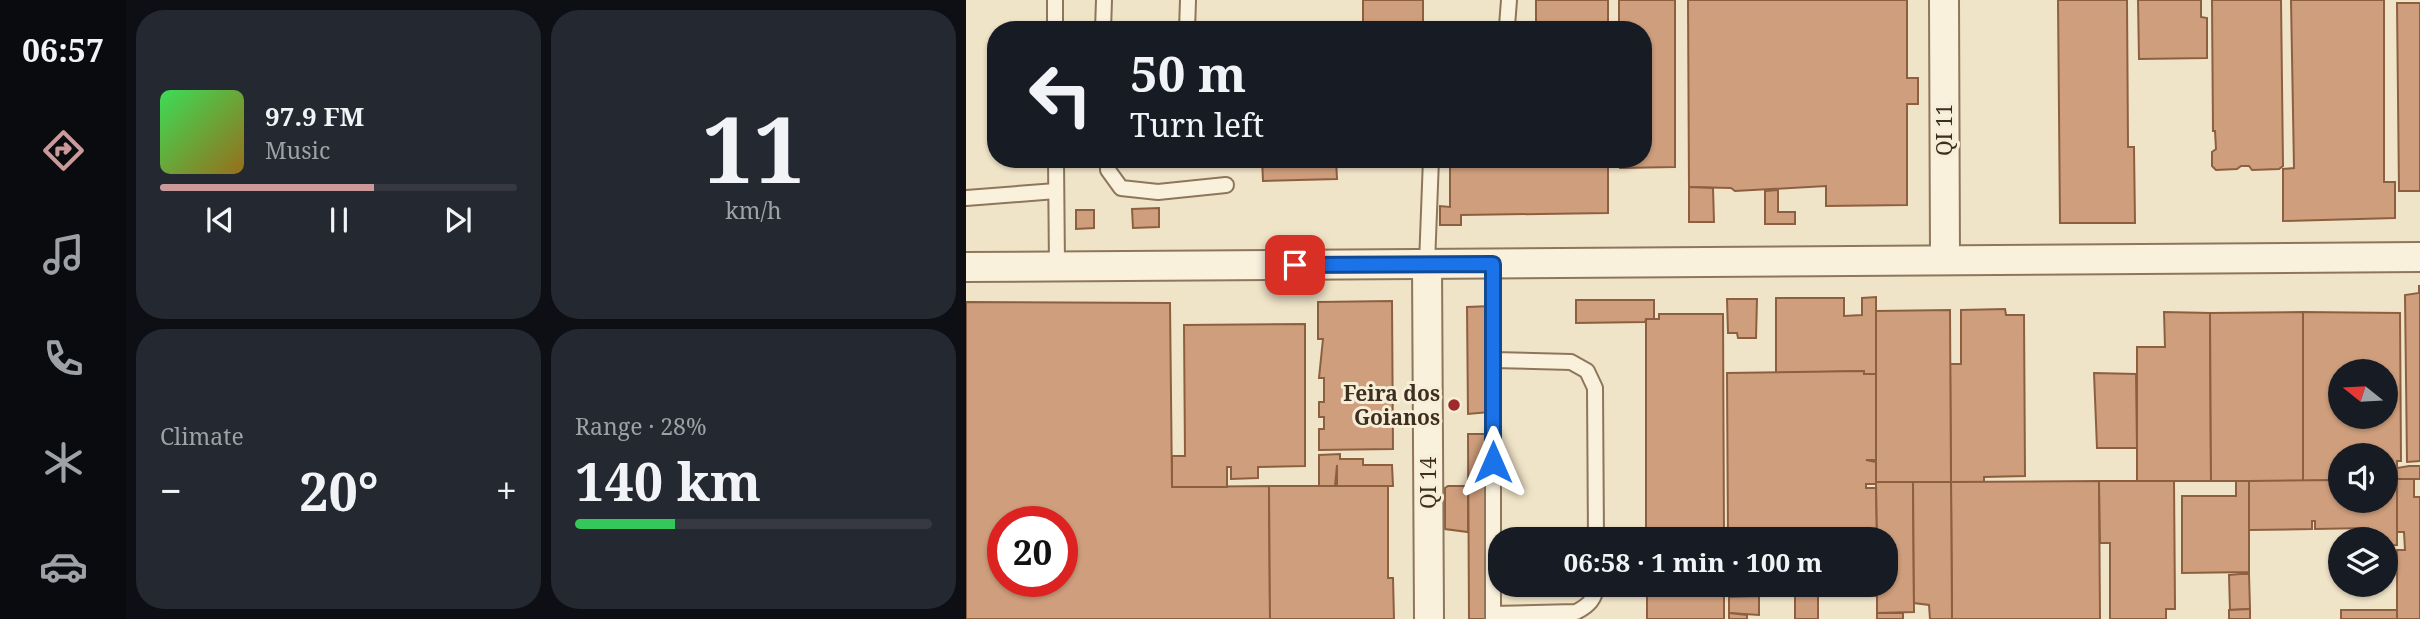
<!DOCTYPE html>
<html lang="en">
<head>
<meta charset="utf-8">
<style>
	body { margin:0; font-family:"Noto Serif",serif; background:#242831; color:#f1f3f6; height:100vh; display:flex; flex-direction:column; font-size:26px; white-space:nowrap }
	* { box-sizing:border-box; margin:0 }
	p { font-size:23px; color:#9ea1a6 }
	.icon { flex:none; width:38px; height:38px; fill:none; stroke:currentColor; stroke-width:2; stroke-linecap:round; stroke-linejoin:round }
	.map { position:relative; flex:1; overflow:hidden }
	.drawer { display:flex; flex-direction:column; gap:10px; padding:10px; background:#0d0f14; width:840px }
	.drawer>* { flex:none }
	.top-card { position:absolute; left:21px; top:21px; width:665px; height:147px; border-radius:28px; box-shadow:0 2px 5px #0004; background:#171b24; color:#f1f3f6; overflow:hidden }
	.needle { width:46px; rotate:288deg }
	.fabs { position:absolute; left:1362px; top:359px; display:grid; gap:14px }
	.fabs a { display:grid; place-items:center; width:70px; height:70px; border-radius:50%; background:#171b24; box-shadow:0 2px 5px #0004; font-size:35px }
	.speed { position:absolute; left:21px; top:506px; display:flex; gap:14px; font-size:35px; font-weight:700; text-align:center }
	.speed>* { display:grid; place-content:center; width:91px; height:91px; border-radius:50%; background:#171b24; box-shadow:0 2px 5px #0004; line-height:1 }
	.speed .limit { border:10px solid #d22; background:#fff; color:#111 }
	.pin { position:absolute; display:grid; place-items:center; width:60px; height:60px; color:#fff; margin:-30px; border-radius:14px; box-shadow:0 4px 10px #0006 }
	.me { position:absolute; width:77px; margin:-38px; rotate:0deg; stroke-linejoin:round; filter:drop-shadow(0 0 5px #0008) }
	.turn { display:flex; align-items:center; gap:24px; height:147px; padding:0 28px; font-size:32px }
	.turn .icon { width:91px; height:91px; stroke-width:2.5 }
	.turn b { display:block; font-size:49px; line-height:60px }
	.big { font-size:52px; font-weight:700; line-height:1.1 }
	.drawer .card { flex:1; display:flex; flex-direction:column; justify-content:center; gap:10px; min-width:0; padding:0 24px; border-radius:28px; background:#242831 }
	.drawer .dial { align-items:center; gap:0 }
	.dial b { font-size:91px; line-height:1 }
	.song { display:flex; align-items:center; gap:21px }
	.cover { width:84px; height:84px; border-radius:10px; background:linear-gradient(135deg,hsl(130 70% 55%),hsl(40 70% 35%)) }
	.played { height:7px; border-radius:4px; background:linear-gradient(90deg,#cc999b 60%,#363941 60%) }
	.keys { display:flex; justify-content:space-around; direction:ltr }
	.heat { display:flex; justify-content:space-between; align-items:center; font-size:38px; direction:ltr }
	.charge { height:10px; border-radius:5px; background:linear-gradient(90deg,#34c759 28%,#363941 0) }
	.drawer .tiles { flex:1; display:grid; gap:10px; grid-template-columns:repeat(2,1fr) }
	.trip { position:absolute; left:522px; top:527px; width:410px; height:70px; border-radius:28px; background:#171b24; box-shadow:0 2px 5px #0004; font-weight:700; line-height:70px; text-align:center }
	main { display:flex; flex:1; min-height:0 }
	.tab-bar { display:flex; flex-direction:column; width:126px; justify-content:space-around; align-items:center; background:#090b0e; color:#9ea1a6 }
	.tab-bar .icon { width:49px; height:49px }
	.tab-bar .on { color:#cc999b }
	.tab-bar b { font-size:32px; color:#f1f3f6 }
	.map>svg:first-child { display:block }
	.building { fill:#cf9f7d; stroke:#8d5f41; stroke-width:2; fill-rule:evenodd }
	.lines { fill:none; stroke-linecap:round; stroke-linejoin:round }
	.service-casing { stroke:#8d765c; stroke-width:18 }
	.minor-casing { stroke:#8d765c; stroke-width:32 }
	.service { stroke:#faf1dc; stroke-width:14 }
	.minor { stroke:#faf1dc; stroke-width:28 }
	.route-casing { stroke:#114b97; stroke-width:18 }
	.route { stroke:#1a73e8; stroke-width:12 }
	.poi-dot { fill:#9e2a2b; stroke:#f7eed8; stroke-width:2.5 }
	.labels { text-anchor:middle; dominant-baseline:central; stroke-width:6; stroke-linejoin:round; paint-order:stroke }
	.street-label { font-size:21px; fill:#3d2e20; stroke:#f7eed8 }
	.poi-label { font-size:21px; font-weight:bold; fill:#3d2e20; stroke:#f7eed8; text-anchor:end }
</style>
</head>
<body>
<main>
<nav class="tab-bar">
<b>06:57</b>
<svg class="icon on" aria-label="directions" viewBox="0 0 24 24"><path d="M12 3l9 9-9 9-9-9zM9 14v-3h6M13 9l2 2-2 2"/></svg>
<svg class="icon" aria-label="music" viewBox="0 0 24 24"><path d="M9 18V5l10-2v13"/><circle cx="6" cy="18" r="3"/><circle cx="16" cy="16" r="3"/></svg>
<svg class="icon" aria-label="phone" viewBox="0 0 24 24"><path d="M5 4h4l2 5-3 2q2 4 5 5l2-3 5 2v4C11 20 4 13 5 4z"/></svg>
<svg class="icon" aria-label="climate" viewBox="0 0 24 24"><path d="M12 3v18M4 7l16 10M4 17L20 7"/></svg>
<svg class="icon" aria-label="car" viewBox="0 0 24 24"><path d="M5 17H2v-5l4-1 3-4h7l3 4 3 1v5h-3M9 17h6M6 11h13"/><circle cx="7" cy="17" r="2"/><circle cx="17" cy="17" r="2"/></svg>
</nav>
<section class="drawer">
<div class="tiles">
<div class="card">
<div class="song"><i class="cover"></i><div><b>97.9 FM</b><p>Music</p></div></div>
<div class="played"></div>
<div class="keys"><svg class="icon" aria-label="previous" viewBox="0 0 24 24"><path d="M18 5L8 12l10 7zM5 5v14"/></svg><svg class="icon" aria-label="pause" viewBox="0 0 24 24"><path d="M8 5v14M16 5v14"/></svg><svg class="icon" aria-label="next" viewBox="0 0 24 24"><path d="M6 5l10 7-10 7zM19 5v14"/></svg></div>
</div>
<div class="card dial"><b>11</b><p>km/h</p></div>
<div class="card"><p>Climate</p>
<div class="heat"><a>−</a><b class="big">20°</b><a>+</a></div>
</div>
<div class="card"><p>Range · 28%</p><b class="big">140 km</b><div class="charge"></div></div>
</div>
</section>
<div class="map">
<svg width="1454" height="619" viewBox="0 0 1454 619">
	<rect width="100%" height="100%" fill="#f0e4c8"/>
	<g class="building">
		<rect x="397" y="0" width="60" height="30"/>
		<rect x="570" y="0" width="72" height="30"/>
		<path d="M653 0H709V167L654 168V159H677V30H653Z"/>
		<path d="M722 0H941V78H952V104H941V205L860 206V186L769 191 765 188 723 187Z"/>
		<path d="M1092 0H1161L1162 147H1168L1169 223H1094Z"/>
		<path d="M1172 0H1235V17L1241 18V58L1173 59Z"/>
		<path d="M1246 0H1315L1317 166 1313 169 1286 170 1283 166H1275L1271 169 1250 170 1246 166V152L1250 149 1249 131H1247Z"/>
		<path d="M1325 0H1418V182H1429V218L1317 221V169L1328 168Z"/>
		<path d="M1431 3H1454V191H1433Z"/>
		<path d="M296 159H370L371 179 297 181Z"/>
		<path d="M642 162V213L495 215V225H474V206L484 207V164Z"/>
		<path d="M723 187 747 188 748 222H723Z"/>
		<path d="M812 190V212H829V224H799V191Z"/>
		<path d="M193 208V227L167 228 166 209Z"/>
		<path d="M110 210H128V228L110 229Z"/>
		<path d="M1453 286H1454V461L1441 462 1439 295 1453 293Z"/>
		<path d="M910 297V374H898V371L810 373V298H878V316L896 315V298Z"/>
		<path d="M761 299H791L790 338H772L771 333H762Z"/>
		<path d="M610 300H688V319H680L679 322 610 323Z"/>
		<path d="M426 301 427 449 353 450V429H358V417H353V402H358V378H353L357 339H352V302Z"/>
		<path d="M0 302 204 303 206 487 303 486 304 619H0ZM37 522H96V581H37Z"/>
		<path d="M525 306 523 412 502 414 501 307Z"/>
		<path d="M1039 309 1040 315H1058L1059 476 1018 477V482H985L984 364H995V310Z"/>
		<path d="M984 310 985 482H910V311Z"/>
		<path d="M1198 312 1244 313 1245 481H1171V347H1199Z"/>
		<path d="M1337 312V481H1245L1244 313Z"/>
		<path d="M1337 312 1434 313 1435 461H1431V480H1419V455H1374V480L1337 481ZM1374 371H1419V416H1374Z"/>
		<path d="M693 314H757L758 539H680V319H693Z"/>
		<path d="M339 324V466L292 467V478L265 479V467H261V487H206V456H219L218 325Z"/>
		<path d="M898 371V374H910V460H900L910 462V484H900V488H910L911 535H901V539H762L761 373Z"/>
		<path d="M1128 373 1170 374 1171 448H1131Z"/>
		<path d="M502 434H522V619H503Z"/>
		<path d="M374 454V459H397V465H426L427 486H371V465L369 486H353V455Z"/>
		<path d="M1443 466H1454V479H1431V468Z"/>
		<path d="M1431 479H1448V497H1454V619H1431V550H1439L1438 532H1431Z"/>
		<path d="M1373 480 1375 504H1380V500H1419V480H1431V545L1419 546V539H1402V528L1349 529V521H1346V529L1283 530V481Z"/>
		<path d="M1133 481 1134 619H986L985 482Z"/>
		<path d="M1133 481H1208L1209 609H1200V619H1144V543H1134Z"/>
		<path d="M1270 481H1283V572L1216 573V496H1270Z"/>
		<path d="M910 482H947L948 612 911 613V584H919V539H911Z"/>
		<path d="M947 482H985L986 619H964L963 605 948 603Z"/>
		<path d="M303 486H422V578H427L428 619H304Z"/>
		<path d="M482 486H502V532L479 529V488Z"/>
		<path d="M1274 574H1283L1284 609 1264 610 1263 575Z"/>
		<rect x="681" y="584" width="77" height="35"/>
		<path d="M763 584H911V596L852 595V619H829V595L763 597Z"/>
		<path d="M793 596V615L763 613V597Z"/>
		<path d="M1284 609V619H1263V610Z"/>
		<rect x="1375" y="610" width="56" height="9"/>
		<path d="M763 613 781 615V619H763Z"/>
		<rect x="911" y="613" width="26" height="6"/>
	</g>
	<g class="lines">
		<g class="service-casing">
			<g id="service">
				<path d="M89 0V30"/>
				<path d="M137 30 138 0"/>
				<path d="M221 30 222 0"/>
				<path d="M535 30 541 26 543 0"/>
				<path d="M90 159 91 266"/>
				<path d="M142 159V170L155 188 192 192 260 185"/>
				<path d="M0 198 90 191"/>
				<path d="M461 264 465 159"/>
				<path d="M527 360 605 362 621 371 629 388 630 539"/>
				<path d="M527 614 610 612C622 606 630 599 630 584"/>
				<path d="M527 619V264"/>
			</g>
		</g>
		<g class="minor-casing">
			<g id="minor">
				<path d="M978 0 979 260"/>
				<path d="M461 264 463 619"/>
				<path d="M0 267 1454 257"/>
			</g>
		</g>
		<use href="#service" class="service"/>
		<use href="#minor" class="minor"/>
	</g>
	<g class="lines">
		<g class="route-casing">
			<path id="route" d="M329 265 527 264V462"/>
		</g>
		<use href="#route" class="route"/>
	</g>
	<circle class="poi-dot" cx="488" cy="405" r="7"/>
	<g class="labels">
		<g class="street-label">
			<text transform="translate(978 130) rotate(-90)">QI 11</text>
			<text transform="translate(462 483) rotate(-90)">QI 14</text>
		</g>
		<g class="poi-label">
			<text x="474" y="393">Feira dos<tspan x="474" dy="24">Goianos</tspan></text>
		</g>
	</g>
</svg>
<div class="fabs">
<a><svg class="needle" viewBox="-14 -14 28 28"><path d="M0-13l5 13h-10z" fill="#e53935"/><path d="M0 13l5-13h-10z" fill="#9ea1a6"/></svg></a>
<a><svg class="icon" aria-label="sound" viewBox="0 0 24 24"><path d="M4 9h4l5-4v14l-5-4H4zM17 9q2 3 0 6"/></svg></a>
<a><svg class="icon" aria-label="layers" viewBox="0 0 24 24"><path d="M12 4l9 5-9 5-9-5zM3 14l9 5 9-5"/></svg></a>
</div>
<div class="speed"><div class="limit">20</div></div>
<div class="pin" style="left:329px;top:265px;background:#d93025"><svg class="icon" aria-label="arrive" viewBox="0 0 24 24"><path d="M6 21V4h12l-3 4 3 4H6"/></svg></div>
<svg class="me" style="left:527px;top:462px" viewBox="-20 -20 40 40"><path d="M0-17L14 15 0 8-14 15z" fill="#1a73e8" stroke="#fff" stroke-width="4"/></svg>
<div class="trip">06:58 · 1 min · 100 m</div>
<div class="top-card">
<div class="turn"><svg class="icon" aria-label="left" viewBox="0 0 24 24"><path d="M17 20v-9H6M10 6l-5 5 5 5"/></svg><div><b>50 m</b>Turn left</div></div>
</div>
</div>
</main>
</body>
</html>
